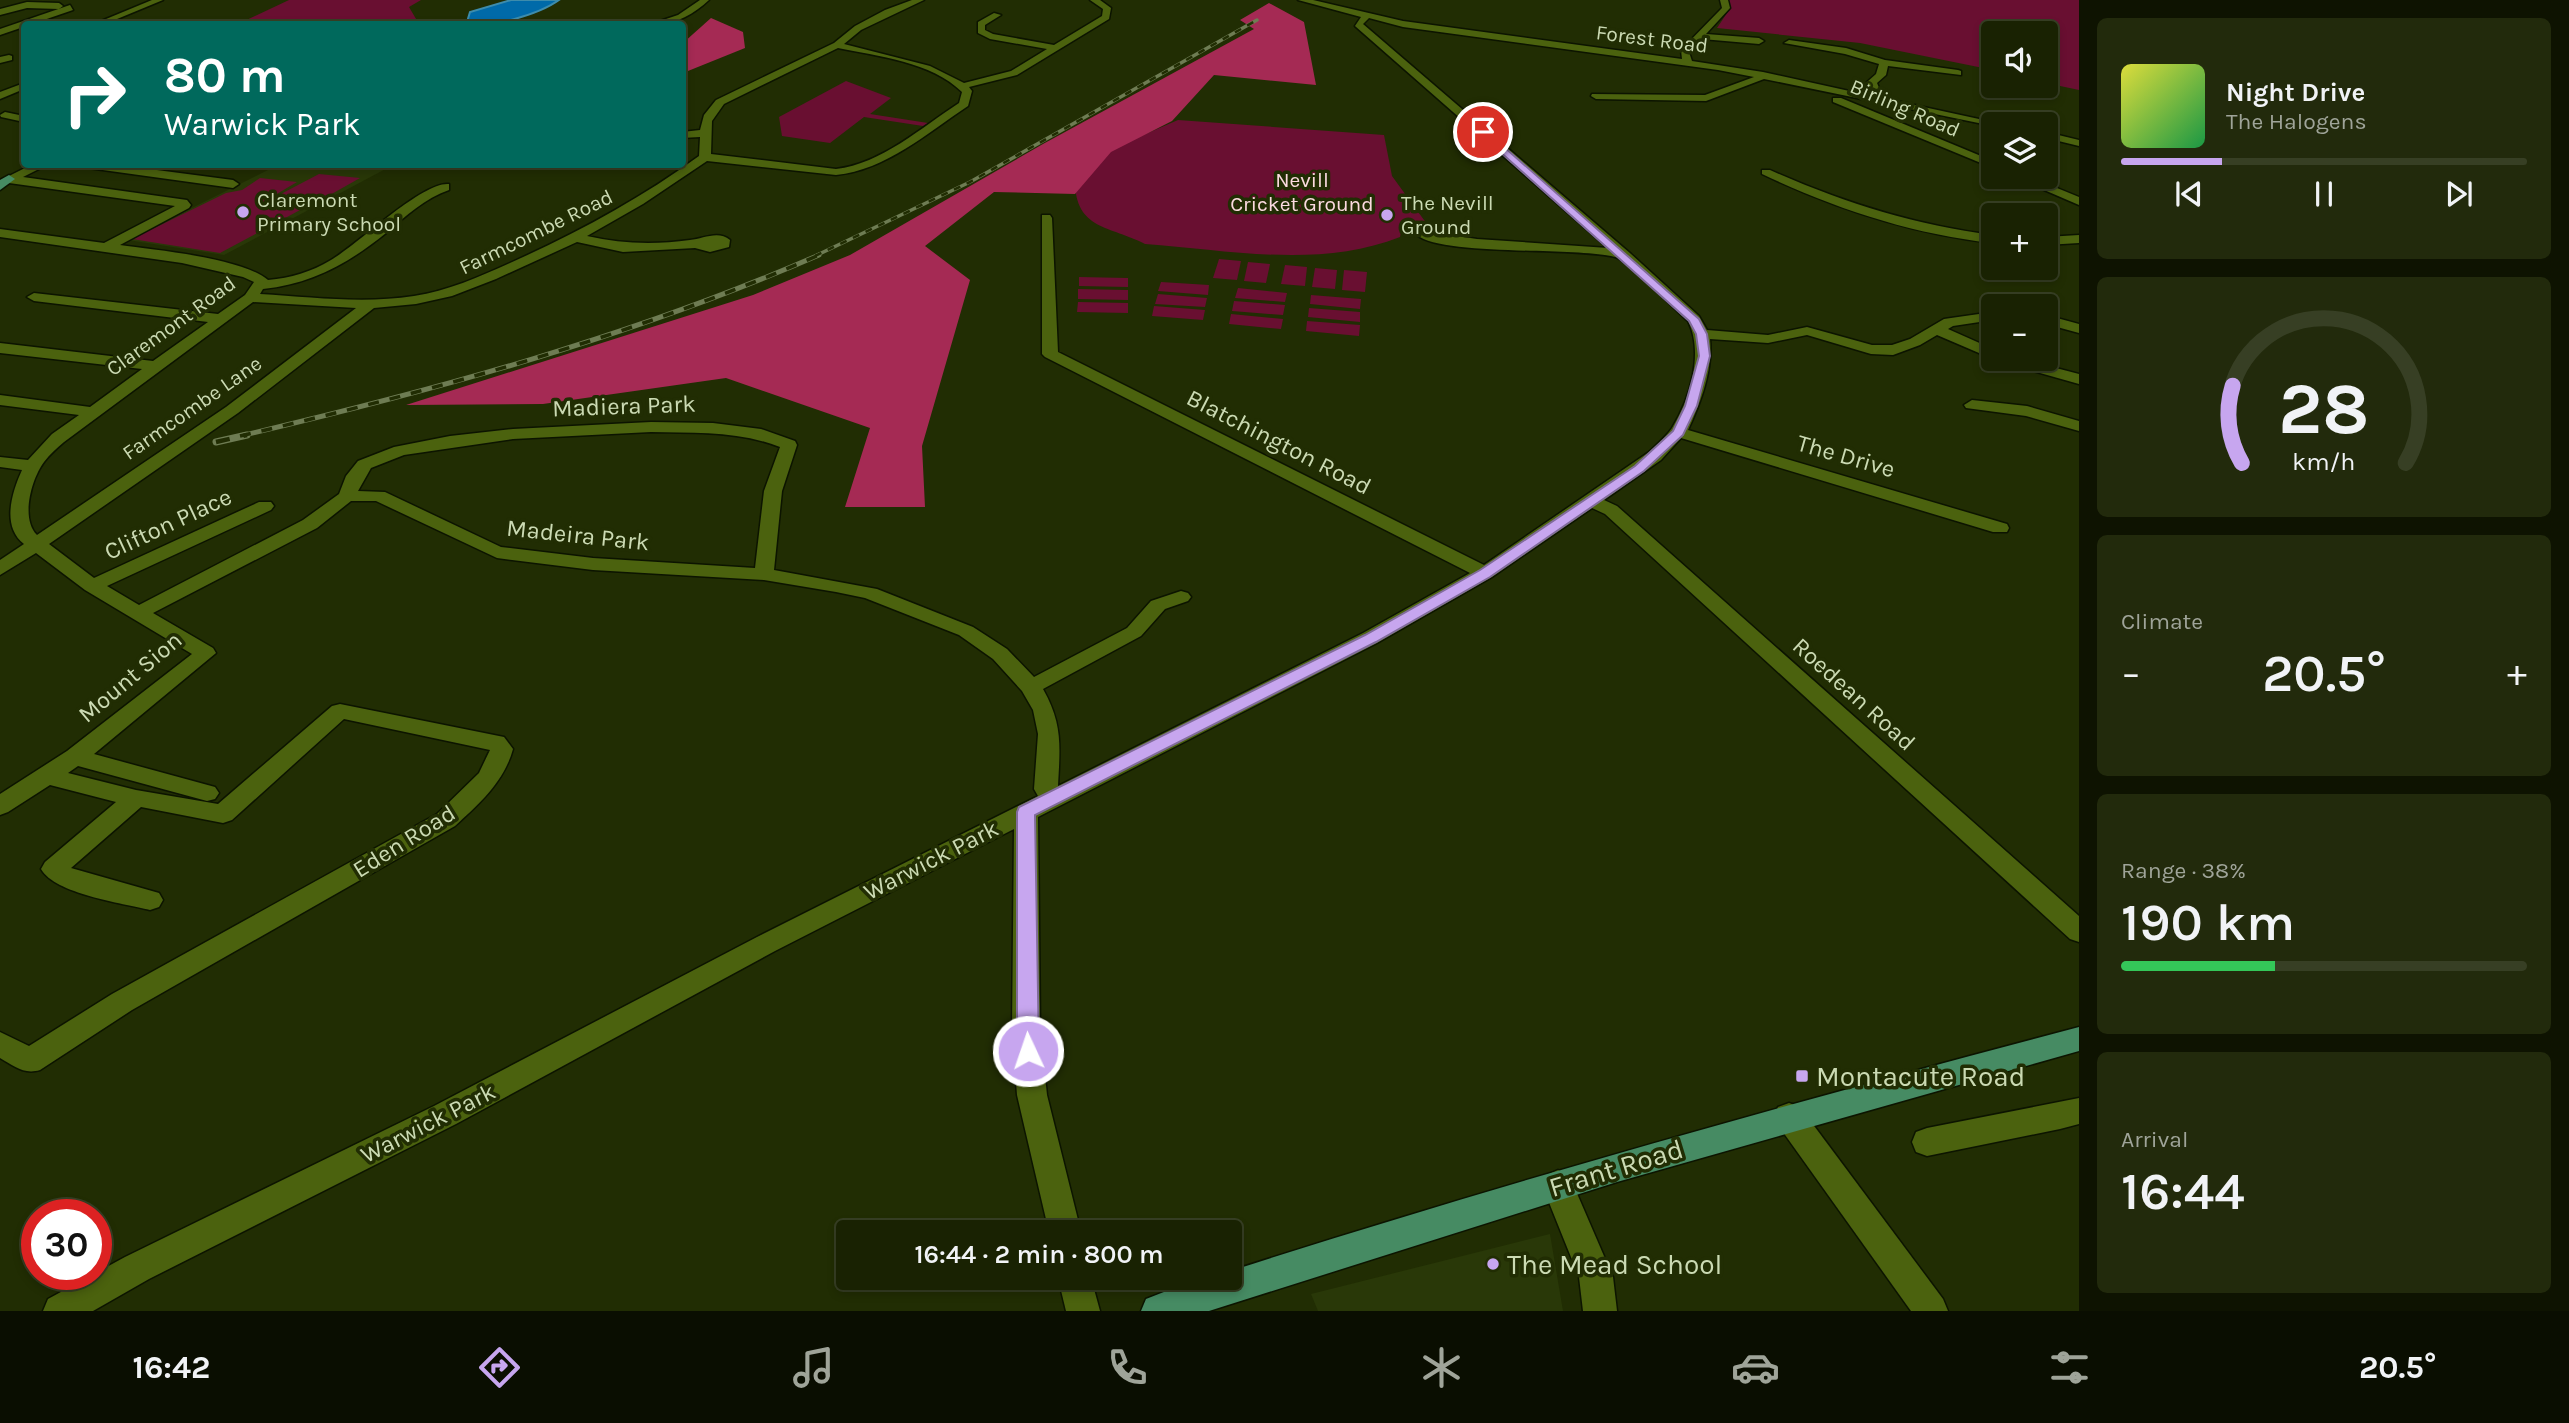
<!DOCTYPE html>
<html lang="en">
<head>
<meta charset="utf-8">
<style>
	body { margin:0; font-family:Karla,sans-serif; background:#222a0c; color:#f1f3f6; height:100vh; display:flex; flex-direction:column; font-size:26px; white-space:nowrap }
	* { box-sizing:border-box; margin:0 }
	p { font-size:23px; color:#9fa499 }
	.icon { flex:none; width:38px; height:38px; fill:none; stroke:currentColor; stroke-width:2; stroke-linecap:round; stroke-linejoin:round }
	.map { position:relative; flex:1; overflow:hidden }
	.panel { display:flex; flex-direction:column; gap:18px; padding:18px; background:#0e1301; width:490px }
	.panel>* { flex:none }
	.banner { position:absolute; left:21px; top:21px; width:665px; height:147px; border-radius:7px; box-shadow:0 4px 10px #0003,0 0 0 2px #373f24; background:#00695c; color:#fff; overflow:hidden }
	.tools { position:absolute; left:1981px; top:21px; display:grid; gap:14px }
	.tools a { display:grid; place-items:center; width:77px; height:77px; border-radius:7px; background:#192202; box-shadow:0 4px 10px #0003,0 0 0 2px #373f24; font-size:35px }
	.speed { position:absolute; left:21px; top:1199px; display:flex; gap:14px; font-size:35px; font-weight:700; text-align:center }
	.speed>* { display:grid; place-content:center; width:91px; height:91px; border-radius:50%; background:#192202; box-shadow:0 4px 10px #0003,0 0 0 2px #373f24; line-height:1 }
	.speed .limit { border:10px solid #d22; background:#fff; color:#111 }
	.pin { position:absolute; display:grid; place-items:center; width:60px; height:60px; color:#fff; margin:-30px; border:4px solid #fff; border-radius:50%; box-shadow:0 2px 7px #0007 }
	.me { position:absolute; width:77px; margin:-38px; rotate:357deg; stroke-linejoin:round; filter:drop-shadow(0 0 5px #0008) }
	.turn { display:flex; align-items:center; gap:24px; height:147px; padding:0 28px; font-size:32px }
	.turn .icon { width:91px; height:91px; stroke-width:2.5 }
	.turn b { display:block; font-size:49px; line-height:60px }
	.big { font-size:52px; font-weight:600; line-height:1.1 }
	.panel .card { flex:1; display:flex; flex-direction:column; justify-content:center; gap:10px; min-width:0; padding:0 24px; border-radius:10px; background:#222a0c }
	.panel .dial { align-items:center; gap:0 }
	.dial svg { height:182px; overflow:visible; fill:none; stroke:#373f24; stroke-width:7; stroke-linecap:round; text-anchor:middle }
	.dial text { fill:#f1f3f6; stroke:none }
	.song { display:flex; align-items:center; gap:21px }
	.cover { width:84px; height:84px; border-radius:10px; background:linear-gradient(135deg,hsl(60 70% 55%),hsl(140 70% 35%)) }
	.played { height:7px; border-radius:4px; background:linear-gradient(90deg,#c7a6ef 25%,#373f24 25%) }
	.keys { display:flex; justify-content:space-around; direction:ltr }
	.heat { display:flex; justify-content:space-between; align-items:center; font-size:38px; direction:ltr }
	.charge { height:10px; border-radius:5px; background:linear-gradient(90deg,#34c759 38%,#373f24 0) }
	.trip { position:absolute; left:836px; top:1220px; width:406px; height:70px; border-radius:7px; background:#192202; box-shadow:0 4px 10px #0003,0 0 0 2px #373f24; font-weight:600; line-height:70px; text-align:center }
	.dock { display:flex; height:112px; justify-content:space-around; align-items:center; background:#0a0e01; color:#9fa499 }
	.dock .icon { width:49px; height:49px }
	.dock .active { color:#c7a6ef }
	.dock b { font-size:32px; color:#f1f3f6 }
	main { display:flex; flex:1; min-height:0 }
	.map>svg:first-child { display:block }
	.built { fill:#293808 }
	.green { fill:#690f31 }
	.forest { fill:#a52a54 }
	.water { fill:#006aa9; stroke:#3d8cac; stroke-width:2 }
	.lines { fill:none; stroke-linecap:round; stroke-linejoin:round }
	.minor-casing { stroke:#0c1400; stroke-width:3 }
	.major-casing { stroke:#0c1400; stroke-width:3 }
	.minor { fill:#4b620e; fill-rule:evenodd }
	.major { fill:#468b63; fill-rule:evenodd }
	.rail-far2-casing { stroke:#6e7c53; stroke-width:3.5 }
	.rail-far1-casing { stroke:#6e7c53; stroke-width:5 }
	.rail-casing { stroke:#6e7c53; stroke-width:7 }
	.rail-far2 { stroke:#212d03; stroke-width:2.5; stroke-dasharray:7; stroke-linecap:butt }
	.rail-far1 { stroke:#212d03; stroke-width:3.5; stroke-dasharray:11; stroke-linecap:butt }
	.rail { stroke:#212d03; stroke-width:4.5; stroke-dasharray:14; stroke-linecap:butt }
	.route { fill:#c7a6ef; stroke:#816c9b; stroke-width:2 }
	.poi-dot { fill:#c7a6ef; stroke:#212d03; stroke-width:2.5 }
	.labels { text-anchor:middle; dominant-baseline:central; stroke-width:7; stroke-linejoin:round; paint-order:stroke }
	.far-street-label { font-size:21px; fill:#cbdab3; stroke:#212d03 }
	.far-park-label { font-size:21px; fill:#fcdae0; stroke:#212d03 }
	.far-poi-label { font-size:21px; fill:#cbdab3; stroke:#212d03; text-anchor:start }
	.street-label { font-size:24px; fill:#cbdab3; stroke:#212d03 }
	.near-poi-label { font-size:28px; fill:#cbdab3; stroke:#212d03; text-anchor:start }
	.near-street-label { font-size:28px; fill:#cbdab3; stroke:#212d03 }
</style>
</head>
<body>
<main>
<div class="map">
<svg width="2079" height="1311" viewBox="0 0 2079 1311">
	<rect width="100%" height="100%" fill="#212d03"/>
	<g class="built">
		<path d="M278 165H393L224 255 128 240Z"/>
		<path d="M1550 1234 1563 1311H1318L1311 1294Z"/>
	</g>
	<g class="green">
		<path d="M289 0H421L409 7 419 24H238Z"/>
		<path d="M1729 0H2079V90L2046 83V33H1993V70L1860 43 1717 28 1729 10Z"/>
		<path d="M846 81 891 98 870 114 928 123 923 126 864 117 830 143 782 136 779 117Z"/>
		<path d="M1178 120 1384 135 1392 176 1432 231 1401 232 1400 237C1319 269 1229 250 1145 244 1111 226 1075 230 1075 181L1104 152Z"/>
		<path d="M319 174 360 178 321 200 279 195Z"/>
		<path d="M260 178 297 182 270 198 315 202 220 253 132 239 226 193 242 190Z"/>
		<path d="M1219 259 1241 261 1237 280 1213 278Z"/>
		<path d="M1248 262 1270 264 1266 283 1244 281Z"/>
		<path d="M1285 265 1307 267 1305 286 1281 284Z"/>
		<path d="M1315 268 1337 270 1335 289 1312 287Z"/>
		<path d="M1344 270 1367 272 1365 292 1342 290Z"/>
		<path d="M1079 277 1128 278V287L1079 286Z"/>
		<path d="M1161 282 1209 285 1208 295 1158 291Z"/>
		<path d="M1238 288 1287 293 1285 302 1235 298Z"/>
		<path d="M1078 289 1128 290V300L1078 299Z"/>
		<path d="M1158 294 1207 298 1205 307 1155 304Z"/>
		<path d="M1311 295 1361 299 1360 309 1310 304Z"/>
		<path d="M1234 301 1285 305 1283 315 1232 311Z"/>
		<path d="M1078 302 1128 303V313L1077 312Z"/>
		<path d="M1154 306 1205 310 1203 320 1152 316Z"/>
		<path d="M1309 308 1360 312V322L1308 317Z"/>
		<path d="M1231 314 1283 319 1281 329 1229 324Z"/>
		<path d="M1307 321 1360 325 1359 336 1306 331Z"/>
	</g>
	<g class="forest">
		<path d="M1269 3 1304 22 1316 85 1214 75 1172 121 1111 152 1075 194 994 192 925 246 970 280 922 446 925 507H845L870 428 726 378 543 404 406 405 753 295 850 255 1043 144 1254 29 1240 20Z"/>
		<path d="M711 18 743 32 745 48 683 73V43Z"/>
	</g>
	<path class="water" d="M511 0H559C541 13 487 31 467 22L470 12Z"/>
	<g class="lines">
		<g class="minor-casing">
			<g id="minor">
				<path d="M152 0H163L105 24H94Z"/>
				<path d="M700 0H709C693 15 673 26 651 24L678 15Z"/>
				<path d="M912 0H924L861 30 844 44 930 66 964 83 1011 71 1047 49 990 39 978 33V22L994 13 1001 15 985 25V30L993 34 1054 45 1102 16 1103 9 1090 0H1100L1111 8 1109 19 1017 75 969 87 972 91 968 106C927 133 886 170 836 175L707 161 643 204 587 236C621 244 655 245 690 240 703 239 718 230 730 240L729 247 710 252 695 248 623 252 577 242 496 279 452 296 416 304 374 308 238 413 49 544 94 578 259 502H271L274 506 271 510 107 586 139 605 303 520 339 494 346 476 358 461 394 447 450 436 513 429 651 422 713 423 761 429 795 441 797 445 782 491 774 570 877 589 973 627 1007 649 1034 677 1127 628 1151 601 1181 591 1188 593 1191 597 1188 601 1165 609 1141 636 1043 689C1063 724 1060 747 1058 786L1363 633 1470 573 1045 357 1042 354V215H1050L1052 218 1058 352 1484 565 1649 452C1656 445 1666 437 1672 428 1690 399 1704 353 1688 321 1675 310 1627 259 1615 257 1576 247 1441 256 1417 235L1423 231 1477 239 1608 248 1355 26 1361 17 1298 0H1313L1403 21 1682 59 1681 50 1722 8 1720 0H1728L1730 8 1706 34 1759 38 1764 41 1759 44 1702 39 1689 52 1692 61 1763 72 1863 94 1870 89 1867 82 1876 74 1879 64 1845 54 1784 43 1789 40 1846 48 1885 60 1958 70 1961 71V75L1888 66 1886 75 1877 83 1880 90 1873 96 2002 124H1993V126L1764 79 1706 101 1596 99 1591 96 1592 94 1705 95 1754 77 1718 70 1403 27 1369 18 1363 24 1631 254 1699 316 1707 330 1768 335 1807 327 1872 345H1892L1910 339 1944 319 1993 312V320L1953 326 1948 329 1993 349V359L1937 335 1920 345 1893 355 1871 354 1807 335 1768 343 1710 339C1713 370 1701 402 1688 430L2007 524 2009 528 2007 532H1993L1681 438 1661 460 1604 500 1617 506 2079 916V942L2070 939 1605 514 1592 508 1492 577 1377 643 1038 817 1040 1029 1047 1095 1081 1232H1049L1017 1095 1012 1029 1014 829 775 951 456 1124 149 1279 93 1311H43L48 1299 125 1257 434 1106 757 937 1038 796 1034 789 1038 734 1033 710 1022 691 993 659 959 635 865 598 836 592 764 580 593 570 497 558 376 501H351L317 528 153 613 213 648 216 653 94 754 215 787 219 793 215 799 207 801 78 766 68 773 136 790 218 804 332 706 340 704 504 737 513 749C504 782 479 804 455 826L132 1010 40 1070C24 1075 14 1066 0 1058V1032L29 1046 112 994 437 814 479 773 490 750 344 719 232 820 223 823 141 807 71 868 159 893 163 900 159 907 150 910C122 903 55 894 41 869L45 862 116 802 50 785 8 812 0 815V794L67 751 192 654 85 590 36 553 0 575V560L24 544C1 526 12 492 22 470L0 467V457L28 460 52 434 79 415 0 405V395L90 407 142 369 0 353V343L153 361 208 322 34 301 27 297 34 293 218 314 245 295 254 282 243 277 182 263 0 237V229L104 243 175 206 9 183 3 179 33 164H49L23 177 187 200 191 205 189 208 120 245C156 250 242 258 268 280 291 278 311 272 331 260 357 245 423 181 449 184V190C425 198 406 216 386 233 349 263 312 284 263 289L260 294C311 297 363 304 414 296 447 291 479 277 510 263 577 233 640 199 699 156L700 137 682 138V132L700 130 704 115 716 100 834 43 855 26 885 10ZM838 48C877 56 932 62 962 92L959 103C922 127 881 164 836 169L711 154 712 121 724 104ZM253 302 356 308 226 407 37 535C20 518 32 478 44 462 50 454 57 448 64 442ZM651 432C695 433 739 431 780 447L764 491 755 568 593 558 501 547 385 492 358 491 371 468 404 455 513 439Z"/>
				<path d="M27 2 59 3 63 6 59 9 27 8 0 15V9Z"/>
				<path d="M70 5 73 10 0 35V29Z"/>
				<path d="M9 55 12 56V60L0 63V57Z"/>
				<path d="M24 83V89L0 99V92Z"/>
				<path d="M1833 98H1841L1993 161V168L1833 102Z"/>
				<path d="M5 112 24 116V122L1 117 0 115Z"/>
				<path d="M2046 132 2079 140V146L2046 138Z"/>
				<path d="M76 164H111L233 180 239 184 233 188 81 167Z"/>
				<path d="M1762 170H1770C1842 202 1914 225 1993 235V243C1912 234 1836 209 1762 174Z"/>
				<path d="M2014 177H2030L2079 197V205Z"/>
				<path d="M2079 235V243L2046 245V237Z"/>
				<path d="M2046 315 2079 324V333L2046 324Z"/>
				<path d="M1998 359H2022L2079 374V384L2001 362Z"/>
				<path d="M1972 400 2027 406 2079 421V431L2026 416 1966 408 1964 405Z"/>
				<path d="M2079 1098V1124L2060 1129 1927 1156 1916 1152 1912 1142 1916 1132 1927 1128Z"/>
				<path d="M1789 1103 1800 1107 1943 1299 1948 1311H1911L1778 1125 1774 1116 1778 1107Z"/>
				<path d="M1558 1170 1569 1175 1613 1277 1617 1311H1583L1579 1277 1542 1185 1547 1175Z"/>
				<path d="M1058 1278H1091L1100 1311H1066Z"/>
			</g>
		</g>
		<g class="major-casing">
			<g id="major">
				<path d="M9 175 15 179 0 190V180Z"/>
				<path d="M2079 1027V1051L1617 1182 1209 1311H1141L1146 1299C1173 1288 1201 1278 1230 1278V1271C1511 1181 1794 1102 2079 1027Z"/>
			</g>
		</g>
		<use href="#minor" class="minor"/>
		<use href="#major" class="major"/>
		<g class="rail-far2-casing">
			<path id="rail-far2" d="M815 256 970 182 1257 20"/>
		</g>
		<g class="rail-far1-casing">
			<path id="rail-far1" d="M240 436C437 390 633 336 819 255"/>
		</g>
		<g class="rail-casing">
			<path id="rail" d="M216 442 247 435"/>
		</g>
		<use href="#rail-far2" class="rail-far2"/>
		<use href="#rail-far1" class="rail-far1"/>
		<use href="#rail" class="rail"/>
	</g>
	<path class="route" d="M1480 131H1486L1699 319 1707 334 1710 356 1697 406 1683 435 1644 471 1490 577 1376 642 1035 815 1039 1051 1035 1058 1028 1061 1020 1058 1017 1051V812L1019 807 1365 635 1480 570 1635 466 1673 431 1685 406 1699 356 1696 334 1689 321 1480 134Z"/>
	<g class="poi-dot">
		<circle cx="243" cy="212" r="7"/>
		<circle cx="1387" cy="215" r="7"/>
		<rect x="1795" y="1069" width="14" height="14" rx="3.5"/>
		<circle cx="1493" cy="1264" r="7"/>
	</g>
	<g class="labels">
		<g class="far-street-label">
			<text transform="translate(1652 39) rotate(7)">Forest Road</text>
			<text transform="translate(1905 108) rotate(23)">Birling Road</text>
			<text transform="translate(536 232) rotate(-26)">Farmcombe Road</text>
			<text transform="translate(171 326) rotate(-36)">Claremont Road</text>
			<text transform="translate(192 408) rotate(-35)">Farmcombe Lane</text>
		</g>
		<g class="far-park-label">
			<text x="1302" y="180">Nevill<tspan x="1302" dy="24">Cricket Ground</tspan></text>
		</g>
		<g class="far-poi-label">
			<text x="257" y="200">Claremont<tspan x="257" dy="24">Primary School</tspan></text>
			<text x="1401" y="203">The Nevill<tspan x="1401" dy="24">Ground</tspan></text>
		</g>
		<g class="street-label">
			<text transform="translate(624 406) rotate(-2)">Madiera Park</text>
			<text transform="translate(1279 442) rotate(27)">Blatchington Road</text>
			<text transform="translate(1846 456) rotate(16)">The Drive</text>
			<text transform="translate(168 524) rotate(-25)">Clifton Place</text>
			<text transform="translate(578 535) rotate(6)">Madeira Park</text>
			<text transform="translate(130 677) rotate(-40)">Mount Sion</text>
			<text transform="translate(1854 694) rotate(42)">Roedean Road</text>
			<text transform="translate(404 841) rotate(-32)">Eden Road</text>
			<text transform="translate(931 860) rotate(-27)">Warwick Park</text>
			<text transform="translate(428 1123) rotate(-27)">Warwick Park</text>
		</g>
		<g class="near-poi-label">
			<text x="1816" y="1076">Montacute Road</text>
			<text x="1507" y="1264">The Mead School</text>
		</g>
		<g class="near-street-label">
			<text transform="translate(1616 1168) rotate(-17)">Frant Road</text>
		</g>
	</g>
</svg>
<div class="tools">
<a><svg class="icon" aria-label="sound" viewBox="0 0 24 24"><path d="M4 9h4l5-4v14l-5-4H4zM17 9q2 3 0 6"/></svg></a>
<a><svg class="icon" aria-label="layers" viewBox="0 0 24 24"><path d="M12 4l9 5-9 5-9-5zM3 14l9 5 9-5"/></svg></a>
<a>+</a>
<a>−</a>
</div>
<div class="speed"><div class="limit">30</div></div>
<div class="pin" style="left:1483px;top:132px;background:#d93025"><svg class="icon" aria-label="arrive" viewBox="0 0 24 24"><path d="M6 21V4h12l-3 4 3 4H6"/></svg></div>
<svg class="me" style="left:1028px;top:1051px" viewBox="-20 -20 40 40"><circle r="17" fill="#c7a6ef" stroke="#fff" stroke-width="3"/><path d="M0-11L8 9 0 5-8 9z" fill="#fff"/></svg>
<div class="trip">16:44 · 2 min · 800 m</div>
<div class="banner">
<div class="turn"><svg class="icon" aria-label="right" viewBox="0 0 24 24"><path d="M7 20v-9h11M14 6l5 5-5 5"/></svg><div><b>80 m</b>Warwick Park</div></div>
</div>
</div>
<section class="panel">
<div class="card">
<div class="song"><i class="cover"></i><div><b>Night Drive</b><p>The Halogens</p></div></div>
<div class="played"></div>
<div class="keys"><svg class="icon" aria-label="previous" viewBox="0 0 24 24"><path d="M18 5L8 12l10 7zM5 5v14"/></svg><svg class="icon" aria-label="pause" viewBox="0 0 24 24"><path d="M8 5v14M16 5v14"/></svg><svg class="icon" aria-label="next" viewBox="0 0 24 24"><path d="M6 5l10 7-10 7zM19 5v14"/></svg></div>
</div>
<div class="card dial"><svg viewBox="0 0 100 80">
<path d="M14 69A42 42 0 1 1 86 69"/>
<path d="M14 69A42 42 0 0 1 10 35" stroke="#c7a6ef"/>
<text x="50" y="56" font-size="32" font-weight="700">28</text>
<text x="50" y="72" font-size="11">km/h</text>
</svg></div>
<div class="card"><p>Climate</p>
<div class="heat"><a>−</a><b class="big">20.5°</b><a>+</a></div>
</div>
<div class="card"><p>Range · 38%</p><b class="big">190 km</b><div class="charge"></div></div>
<div class="card"><p>Arrival</p><b class="big">16:44</b></div>
</section>
</main>
<nav class="dock">
<b>16:42</b>
<svg class="icon active" aria-label="directions" viewBox="0 0 24 24"><path d="M12 3l9 9-9 9-9-9zM9 14v-3h6M13 9l2 2-2 2"/></svg>
<svg class="icon" aria-label="music" viewBox="0 0 24 24"><path d="M9 18V5l10-2v13"/><circle cx="6" cy="18" r="3"/><circle cx="16" cy="16" r="3"/></svg>
<svg class="icon" aria-label="phone" viewBox="0 0 24 24"><path d="M5 4h4l2 5-3 2q2 4 5 5l2-3 5 2v4C11 20 4 13 5 4z"/></svg>
<svg class="icon" aria-label="climate" viewBox="0 0 24 24"><path d="M12 3v18M4 7l16 10M4 17L20 7"/></svg>
<svg class="icon" aria-label="car" viewBox="0 0 24 24"><path d="M5 17H2v-5l4-1 3-4h7l3 4 3 1v5h-3M9 17h6M6 11h13"/><circle cx="7" cy="17" r="2"/><circle cx="17" cy="17" r="2"/></svg>
<svg class="icon" aria-label="filters" viewBox="0 0 24 24"><path d="M4 7h16M4 17h16"/><circle cx="9" cy="7" r="2"/><circle cx="15" cy="17" r="2"/></svg>
<b>20.5°</b>
</nav>
</body>
</html>
